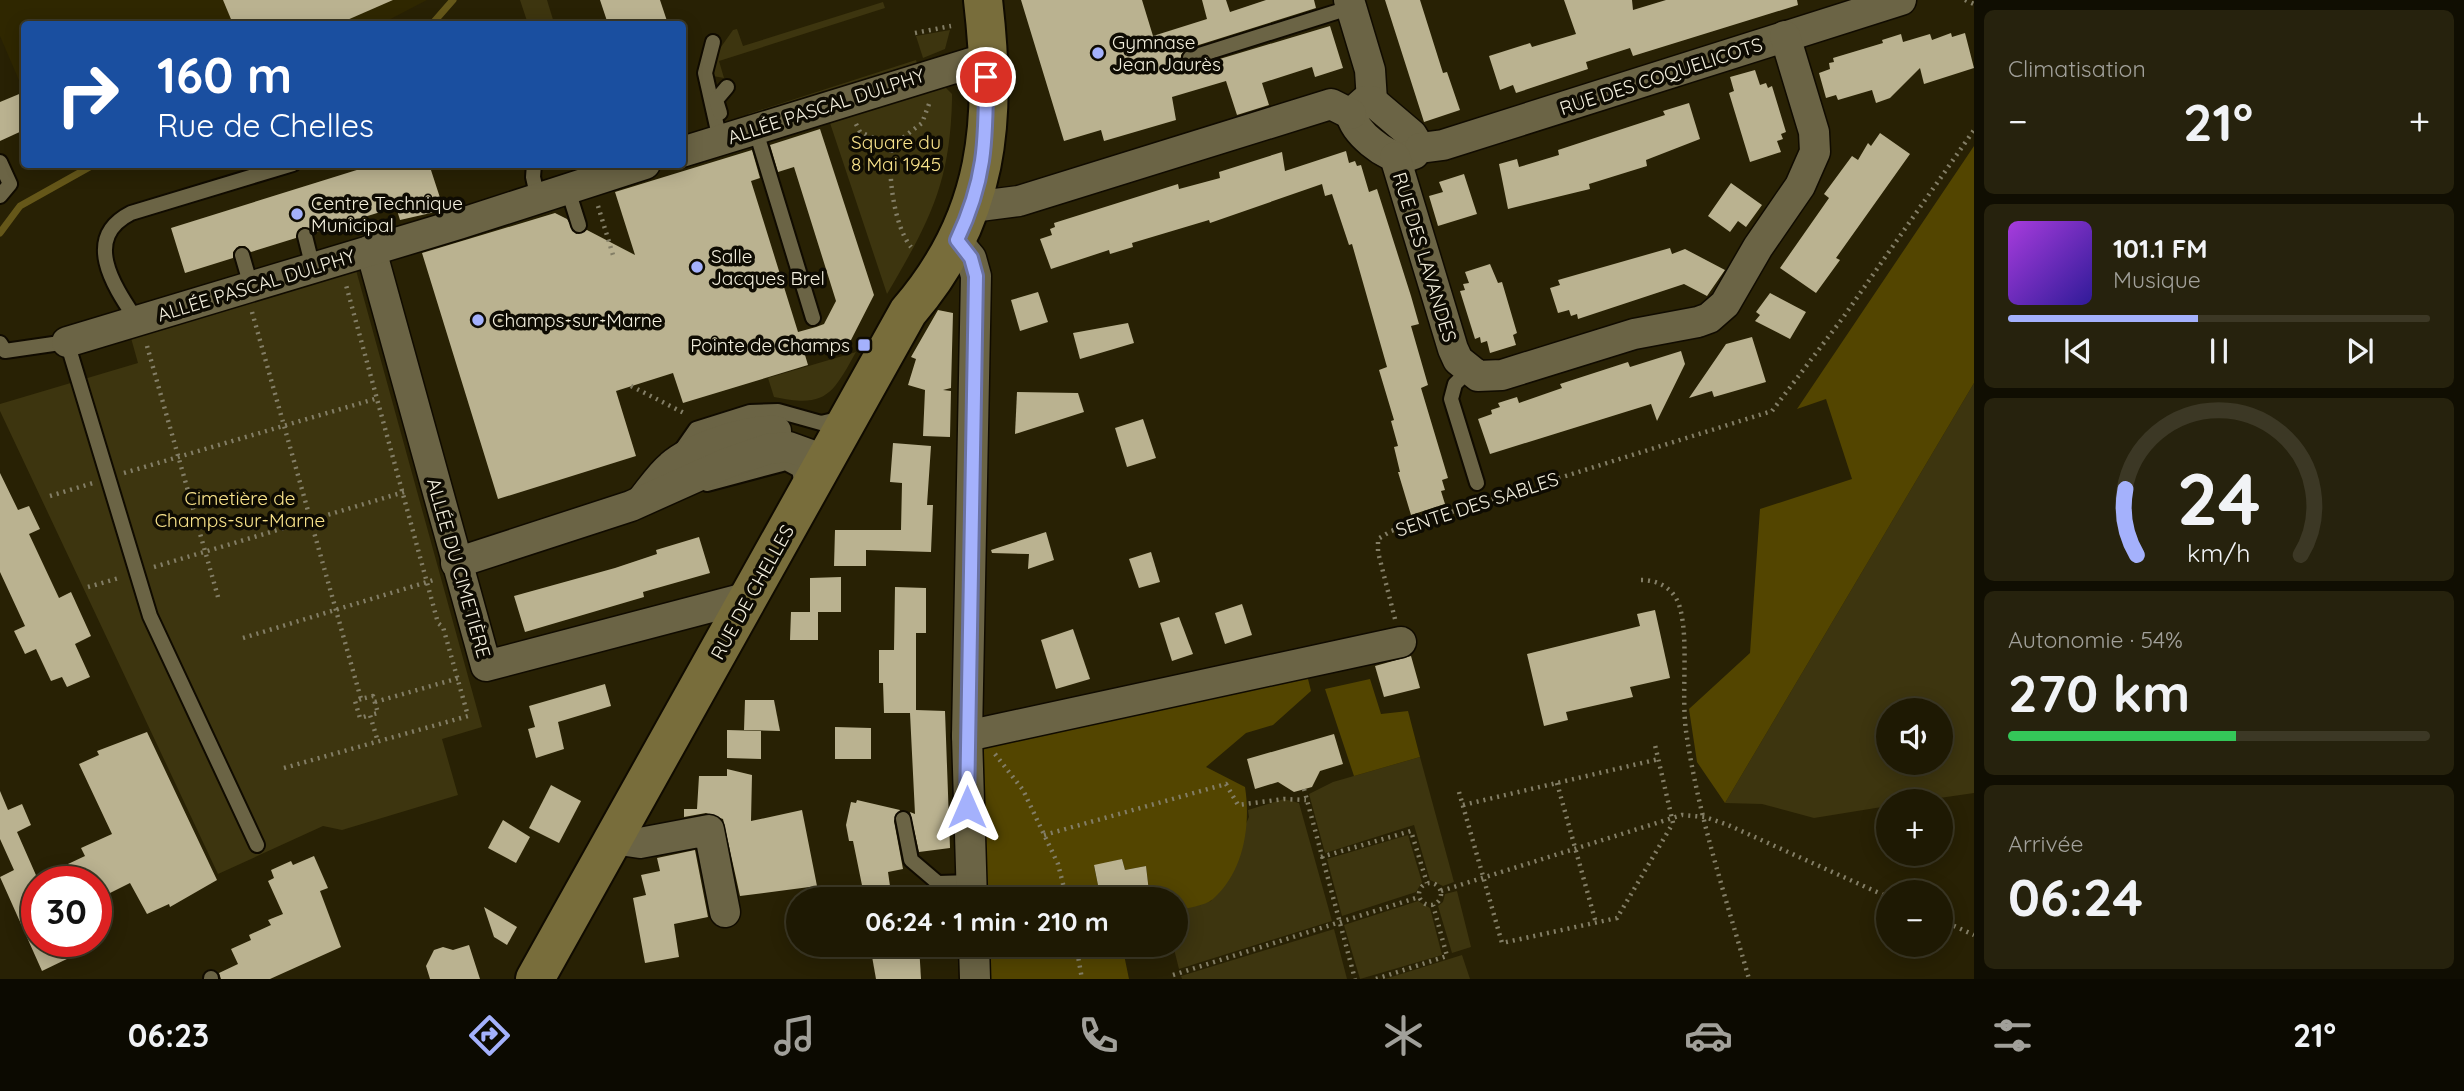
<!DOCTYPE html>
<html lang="fr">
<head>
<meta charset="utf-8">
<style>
	body { margin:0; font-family:Quicksand,sans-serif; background:#26220d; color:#f1f3f6; height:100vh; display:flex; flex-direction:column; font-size:26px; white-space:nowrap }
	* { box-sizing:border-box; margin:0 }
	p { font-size:23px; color:#a1a09a }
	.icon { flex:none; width:38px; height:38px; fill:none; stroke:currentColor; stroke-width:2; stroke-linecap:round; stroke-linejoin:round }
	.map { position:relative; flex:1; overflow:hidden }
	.details { display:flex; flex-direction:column; gap:10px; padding:10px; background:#100e02; width:490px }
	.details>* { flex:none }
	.hud { position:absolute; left:21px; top:21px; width:665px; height:147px; border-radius:7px; box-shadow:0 4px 18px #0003,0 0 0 2px #3c3825; background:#1a4fa0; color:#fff; overflow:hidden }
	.fabs { position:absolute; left:1876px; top:698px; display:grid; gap:14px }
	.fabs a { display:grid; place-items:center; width:77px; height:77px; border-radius:50%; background:#1e1903; box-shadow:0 4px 18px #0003,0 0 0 2px #3c3825; font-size:35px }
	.speed { position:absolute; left:21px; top:866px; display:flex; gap:14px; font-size:35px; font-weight:700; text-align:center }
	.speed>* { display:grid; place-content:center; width:91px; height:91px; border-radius:50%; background:#1e1903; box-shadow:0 4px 18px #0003,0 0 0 2px #3c3825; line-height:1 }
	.speed .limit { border:10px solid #d22; background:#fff; color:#111 }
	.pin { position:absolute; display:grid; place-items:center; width:60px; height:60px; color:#fff; margin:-30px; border:4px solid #fff; border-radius:50%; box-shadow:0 2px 7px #0007 }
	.me { position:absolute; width:77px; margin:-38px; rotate:0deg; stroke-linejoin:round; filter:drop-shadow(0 0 5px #0008) }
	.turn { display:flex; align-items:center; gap:24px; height:147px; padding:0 21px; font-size:32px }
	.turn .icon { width:91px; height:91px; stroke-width:2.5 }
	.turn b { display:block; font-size:49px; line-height:60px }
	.big { font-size:52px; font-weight:800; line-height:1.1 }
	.details .card { flex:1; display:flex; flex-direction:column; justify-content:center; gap:10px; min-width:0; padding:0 24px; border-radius:10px; background:#26220d }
	.details .dial { align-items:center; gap:0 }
	.dial svg { height:182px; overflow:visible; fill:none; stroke:#3c3825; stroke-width:7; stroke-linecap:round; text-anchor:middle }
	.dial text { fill:#f1f3f6; stroke:none }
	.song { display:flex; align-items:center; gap:21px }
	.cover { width:84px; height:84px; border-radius:10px; background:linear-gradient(135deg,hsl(280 70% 55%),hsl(250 70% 35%)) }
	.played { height:7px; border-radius:4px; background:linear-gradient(90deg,#a4b1fc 45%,#3c3825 45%) }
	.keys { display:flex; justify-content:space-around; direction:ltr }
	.heat { display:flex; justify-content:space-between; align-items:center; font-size:38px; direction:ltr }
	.charge { height:10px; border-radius:5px; background:linear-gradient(90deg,#34c759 54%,#3c3825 0) }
	.trip { position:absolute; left:786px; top:887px; width:402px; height:70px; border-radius:35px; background:#1e1903; box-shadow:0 4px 18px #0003,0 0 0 2px #3c3825; font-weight:800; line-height:70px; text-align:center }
	.tab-bar { display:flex; height:112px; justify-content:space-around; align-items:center; background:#0c0a01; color:#a1a09a }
	.tab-bar .icon { width:49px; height:49px }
	.tab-bar .on { color:#a4b1fc }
	.tab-bar b { font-size:32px; color:#f1f3f6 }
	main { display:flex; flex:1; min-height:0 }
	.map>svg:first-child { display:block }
	.built { fill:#2f2700 }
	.green { fill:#3d350f; fill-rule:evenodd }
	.forest { fill:#534500 }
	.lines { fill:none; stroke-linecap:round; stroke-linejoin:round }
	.stream { stroke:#655719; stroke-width:7 }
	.building { fill:#bab290 }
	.service-casing { stroke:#100b00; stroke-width:18 }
	.minor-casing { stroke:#100b00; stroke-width:33 }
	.secondary-casing { stroke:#100b00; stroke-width:42 }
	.path { stroke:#837e66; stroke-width:4.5; stroke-dasharray:2 5; stroke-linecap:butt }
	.service { stroke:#6b6445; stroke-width:14 }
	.minor { stroke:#6b6445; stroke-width:30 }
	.secondary { stroke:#786d3b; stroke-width:38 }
	.route-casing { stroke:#6b73a4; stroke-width:18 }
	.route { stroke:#a4b1fc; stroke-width:12 }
	.poi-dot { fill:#a4b1fc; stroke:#0e0b02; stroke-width:2.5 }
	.labels { text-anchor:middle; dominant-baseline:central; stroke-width:7; stroke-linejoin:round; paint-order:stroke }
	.poi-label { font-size:19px; fill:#f3efde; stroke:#0e0b02; text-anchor:start }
	.street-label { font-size:19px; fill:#f3efde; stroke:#0e0b02 }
	.park-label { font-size:19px; fill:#f9e38b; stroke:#0e0b02 }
</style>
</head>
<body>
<main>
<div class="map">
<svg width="1974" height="979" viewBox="0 0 1974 979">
	<rect width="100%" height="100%" fill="#282104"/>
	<path class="built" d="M0 0H427L381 24H24V92L0 36Z"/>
	<g class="green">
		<path d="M520 0H547L554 23 528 24Z"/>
		<path d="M883 2 885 8 719 61 724 78 713 76 716 54 733 30 737 29 743 46Z"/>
		<path d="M950 30 945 49 923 58 916 36Z"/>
		<path d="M916 60 918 67 750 120 748 114Z"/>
		<path d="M944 86 952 94V100C950 184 929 222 887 294L829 120Z"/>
		<path d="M356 270 482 727 442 739 458 795 342 830 323 826 218 874 0 411V404L138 363 131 338Z"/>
		<path d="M856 352C832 395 826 408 774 397L768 378Z"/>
		<path d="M1974 383V793L1919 801 1888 802V806L1814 818 1762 804 1725 803ZM1888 710H1941V763H1888Z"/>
		<path d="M1420 757 1454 882 1443 886 1430 880 1414 825 1325 853 1309 794 1333 782Z"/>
		<path d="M1284 799 1299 803 1332 921 1179 969 1173 945H1176V911L1211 901 1249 817 1248 810Z"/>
		<path d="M1408 835 1422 882 1416 892 1342 916 1327 859Z"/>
		<path d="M1457 891 1471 947 1452 953 1438 906 1443 902 1445 894Z"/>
		<path d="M1418 901 1430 908 1442 955 1360 979 1344 925Z"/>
		<path d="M1334 929 1347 979H1182L1181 976Z"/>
		<path d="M1462 955 1470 979H1385Z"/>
	</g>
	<g class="forest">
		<path d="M1974 146V383L1725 803 1697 762 1689 709 1750 653 1760 509 1852 479 1826 399 1797 409Z"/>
		<path d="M1304 663 1311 691 1273 725 1246 733 1206 767 1245 787C1251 825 1244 872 1213 899 1205 906 1186 908 1176 911V900L1150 899 1146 866 1125 870 1122 859 1094 866 1101 899H986L982 735Z"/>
		<path d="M1370 679 1381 714 1408 711 1420 757 1354 776 1325 689Z"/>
		<path d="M987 945H1122L1129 979H988Z"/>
	</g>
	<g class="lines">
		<g class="stream">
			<path d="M432 24 453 0"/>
			<path d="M0 233 20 206 95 164"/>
		</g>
	</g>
	<g class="building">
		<path d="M223 0H393L338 24H233Z"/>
		<path d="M600 0H660L668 24H608Z"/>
		<path d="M1021 0H1142L1153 36 1207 19 1202 0H1226L1230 12 1266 0H1314L1316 8 1186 49 1181 55V62L1193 67 1330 26 1343 68 1315 77 1312 67 1262 83 1269 105 1237 115 1226 81 1172 97 1176 120 1104 141 1101 130 1064 141Z"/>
		<path d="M1385 0H1420L1443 73 1447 72 1460 110 1424 122Z"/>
		<path d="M1564 0H1632L1633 10 1666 0H1797L1798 5 1633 56 1630 48 1586 62 1588 69 1516 93 1513 85 1500 90 1489 56 1530 43 1532 47 1576 34Z"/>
		<path d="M1951 33 1952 37 1965 33 1974 68 1924 84 1920 68 1890 98 1876 103 1872 90 1838 100 1836 95 1826 98 1819 73 1830 69 1829 63 1834 62 1833 58 1883 43 1882 40 1901 34 1903 42 1930 34 1932 40Z"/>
		<path d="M1755 70 1760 85 1766 83 1768 88 1772 86 1786 132 1781 134 1783 139 1777 141 1781 152 1750 162 1729 93 1734 91 1730 77Z"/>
		<path d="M24 92V130L0 141V102Z"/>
		<path d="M1689 103 1700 139 1646 160 1647 166 1589 184 1590 189 1508 209 1499 164 1517 159 1519 167 1559 155 1558 150 1665 115 1663 111Z"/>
		<path d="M820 129 874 295 851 340 805 355 808 365 683 403 673 373 616 391 636 456 498 499 422 253 555 213 567 219 576 234 587 230 635 255 615 192 752 150 760 178 751 181 798 332 816 327 824 324 836 301 794 167 778 172 770 145Z"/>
		<path d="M1880 133 1910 154 1836 258 1840 260 1816 293 1780 268 1829 198 1824 194 1852 156 1858 160 1868 143 1871 146Z"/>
		<path d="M1346 151 1349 163 1355 161 1357 166 1361 165 1369 192 1377 189 1411 296 1419 324 1411 326 1428 385 1421 388 1448 478 1442 480 1445 490 1441 491 1445 504 1411 515 1398 472H1400L1394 447 1398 446 1391 421 1394 420 1379 370 1387 367 1352 244 1349 245 1332 194 1325 196 1322 184 1210 223 1209 220 1132 243 1133 247 1110 254 1109 250 1051 269 1040 239 1052 235 1050 229 1055 227 1054 223 1178 184 1179 189 1220 178 1219 172 1282 152 1285 171Z"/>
		<path d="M376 164H429L444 210 400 220 396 207 314 233 303 227 298 230 296 238 251 252 245 246H239L233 252V258L185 273 171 228Z"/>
		<path d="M1464 174 1477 214 1438 226 1429 196 1443 192 1439 182Z"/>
		<path d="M1731 183 1762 205 1746 227 1738 221 1730 232 1708 216Z"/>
		<path d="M1670 248 1672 254 1685 249 1725 270 1707 296 1684 284 1578 319 1577 314 1571 316 1569 310 1558 313 1550 288 1560 285 1558 280Z"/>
		<path d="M1490 264 1498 283 1502 282 1517 333 1513 335 1516 345 1490 353 1487 341 1481 343 1480 337 1475 339 1460 291 1465 290 1463 284 1469 283 1465 272Z"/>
		<path d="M1038 292 1048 322 1020 331 1011 300Z"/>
		<path d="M1770 293 1806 312 1790 339 1755 321 1760 315 1756 312Z"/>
		<path d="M938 310 953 313 951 388 943 390 951 391 950 437 923 436 925 390 908 385 916 359 911 357Z"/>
		<path d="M1128 323 1134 343 1080 359 1073 333Z"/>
		<path d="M1752 337 1766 382 1714 397 1712 391 1689 398 1726 344Z"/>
		<path d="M1681 351 1685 364 1657 421 1651 404 1490 454 1478 419 1492 414 1491 410 1500 407 1498 403 1517 397 1519 403 1562 388 1560 384 1628 362 1630 367Z"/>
		<path d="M1017 392 1078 393 1084 412 1015 434Z"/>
		<path d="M1143 419 1156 458 1127 467 1115 428Z"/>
		<path d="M893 443 931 446 927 505H933L931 552 866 550V566H834L835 530H901L902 483 890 482Z"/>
		<path d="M0 473 18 510 29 506 40 529 29 534 59 598 71 592 91 636 75 644 90 677 67 687 62 677 51 681 36 649 25 654 14 631 25 626 0 572Z"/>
		<path d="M1046 532 1054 560 1028 569 1029 554 992 553 991 550Z"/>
		<path d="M699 537 710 573 643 592 644 597 525 632 514 596 615 568 657 554 656 550Z"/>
		<path d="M1151 552 1160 582 1139 588 1129 559Z"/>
		<path d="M841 577V612H818V640H790L791 612H810V578Z"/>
		<path d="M895 587 926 588V633H916V710L945 711 950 848 919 852 910 812 915 814 910 713H884L883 683H879V650H894Z"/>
		<path d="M1242 604 1252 635 1225 644 1215 613Z"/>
		<path d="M1655 610 1670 678 1630 687 1633 697 1566 712 1568 720 1544 726 1527 654 1640 626 1637 614Z"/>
		<path d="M1179 617 1193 654 1172 661 1160 623Z"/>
		<path d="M1073 629 1090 679 1056 689 1041 640Z"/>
		<path d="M1411 656 1420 688 1384 697 1375 666Z"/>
		<path d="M605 684 611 706 558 722 564 749 536 758 528 729 535 727 529 706Z"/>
		<path d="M745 700H774L780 731 744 730Z"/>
		<path d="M835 727 871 728V759H835Z"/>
		<path d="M727 730 761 731V759L727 758Z"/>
		<path d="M147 732 217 880 170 907 169 904 147 914 130 883 96 900V882H76L68 864 85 856 81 848 112 834 79 764 99 755 97 751Z"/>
		<path d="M1334 734 1343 764 1320 771 1312 787 1294 792 1278 782 1255 789 1247 759Z"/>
		<path d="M727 769 752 775 751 821 802 810 817 886 740 896 723 819 706 813 684 817V809H697L699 776H727Z"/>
		<path d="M551 785 581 801 559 843 529 828Z"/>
		<path d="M0 791 8 810 22 804 31 825 17 832 39 882 37 942H64L71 957 42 971 0 877 14 870 0 839Z"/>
		<path d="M857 800 900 810 894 821 903 869 888 872 892 900H865L853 841H849L846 825 851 802 856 803Z"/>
		<path d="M503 820 530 837 516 863 488 848Z"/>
		<path d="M695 850 708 917 674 924 679 957 645 963 633 898 646 895 641 875 660 871 657 858Z"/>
		<path d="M314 856 328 888 320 891 341 947 270 979H221L219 973 238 964 231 949 251 940 249 935 271 925 268 920 283 914 268 881 274 878 271 870 291 861 293 865Z"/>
		<path d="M1122 859 1125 870 1146 866 1150 900H1101L1094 865Z"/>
		<path d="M484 907 517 927 507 945 494 937Z"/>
		<path d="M469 945 480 979H430L426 966 434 950 443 947 453 950Z"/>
		<path d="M870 945H919L921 979H876Z"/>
	</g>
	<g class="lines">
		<g class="service-casing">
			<g id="service">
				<path d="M713 42 705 73 720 140"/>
				<path d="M1190 58 1352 7"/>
				<path d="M720 113 716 100 727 87"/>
				<path d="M755 128 813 318"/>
				<path d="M0 162 10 184 0 196"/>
				<path d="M534 164 533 177 538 199"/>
				<path d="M568 190 579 225"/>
				<path d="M305 236 313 268"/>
				<path d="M242 255 251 286"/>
				<path d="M137 321C116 289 80 239 131 213L293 164"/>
				<path d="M0 343 5 351 67 342 150 616 257 845"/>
				<path d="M1468 371 1455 384 1451 399 1477 483"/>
				<path d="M680 452 696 429 750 412 778 411 821 423 842 418"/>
				<path d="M707 484 786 463 799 470 802 485"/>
				<path d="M903 819 911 860 938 883 972 882"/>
				<path d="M211 978V979"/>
			</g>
		</g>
		<g class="minor-casing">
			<g id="minor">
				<path d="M1349 0 1370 70 1372 101"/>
				<path d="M1356 109 1365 101H1372L1412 135 1420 148"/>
				<path d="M1351 114C1355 133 1384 156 1403 158L1414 154"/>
				<path d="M1420 148 1443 145 1901 0"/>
				<path d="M682 152 971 63"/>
				<path d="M1395 157 1453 349 1458 360 1478 376 1502 375 1634 334 1698 322 1709 318 1725 304 1758 247 1800 186 1815 152 1814 132 1785 36"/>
				<path d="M972 207 1019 201 1331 104 1351 114"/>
				<path d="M956 240 971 258 976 276 967 736 972 900"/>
				<path d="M371 250 486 666 749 597"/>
				<path d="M67 342 459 224 645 164"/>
				<path d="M642 500C651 489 660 475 671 466 691 448 749 429 776 431"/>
				<path d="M456 563 631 506 727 463 768 449 789 447 825 460"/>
				<path d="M967 736 1401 642"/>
				<path d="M613 839 640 843 709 830 725 912"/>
				<path d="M974 945 975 979"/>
			</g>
		</g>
		<g class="secondary-casing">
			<path id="secondary" d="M535 979 908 312C990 217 997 120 983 0"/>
		</g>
		<g class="path">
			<path d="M1965 0 1974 4"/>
			<path d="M915 33 951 26"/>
			<path d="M856 124 860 132 892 146C887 173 894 226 911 247"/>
			<path d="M892 146 922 123 929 104"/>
			<path d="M598 206 613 255"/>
			<path d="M252 312 361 699 373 696 378 713 370 715 378 742"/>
			<path d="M147 346 218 597"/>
			<path d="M631 386 686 414"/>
			<path d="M124 473 378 398"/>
			<path d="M50 496 93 483"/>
			<path d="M154 567 404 492"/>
			<path d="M1641 580C1659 580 1675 589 1680 608 1689 641 1681 694 1686 731 1698 815 1726 898 1749 979"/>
			<path d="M88 587 119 578"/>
			<path d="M1395 619 1378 552V539L1391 531 1772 411 1842 319 1974 130"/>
			<path d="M243 638 437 579"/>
			<path d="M361 699 355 701 360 718 370 715"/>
			<path d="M375 702 459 678"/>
			<path d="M995 754 1023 790 1058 864 1067 900"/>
			<path d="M284 768 468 716 443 627 438 623 346 285"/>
			<path d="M1557 783 1596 923"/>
			<path d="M1304 789 1355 979"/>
			<path d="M1459 792 1502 943 1617 918 1673 823 1655 745"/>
			<path d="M1463 805 1659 759"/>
			<path d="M1044 835 1226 784 1238 805 1284 799 1306 800"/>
			<path d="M1321 857 1411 831 1427 883"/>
			<circle cx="1430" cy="894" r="11"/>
			<path d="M1441 891 1682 815 1705 817 1728 825 1888 897"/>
			<path d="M1941 920 1974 935"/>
			<path d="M1076 945 1082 979"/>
			<path d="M1173 975 1419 897"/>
			<path d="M1376 979 1447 956 1433 905"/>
		</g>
		<use href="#service" class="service"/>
		<use href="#minor" class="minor"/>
		<use href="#secondary" class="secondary"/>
	</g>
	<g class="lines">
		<g class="route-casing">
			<path id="route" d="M967 807 976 276 971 258 957 240C985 181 986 142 986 77"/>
		</g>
		<use href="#route" class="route"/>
	</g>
	<g class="poi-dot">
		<circle cx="1098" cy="53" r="7"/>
		<circle cx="297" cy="214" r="7"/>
		<circle cx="697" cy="267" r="7"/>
		<circle cx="478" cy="320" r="7"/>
		<rect x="857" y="338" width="14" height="14" rx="3.5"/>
	</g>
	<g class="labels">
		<g class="poi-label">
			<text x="1112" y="42">Gymnase<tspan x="1112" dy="22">Jean Jaurès</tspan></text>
			<text x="311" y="203">Centre Technique<tspan x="311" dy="22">Municipal</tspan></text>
			<text x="711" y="256">Salle<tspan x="711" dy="22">Jacques Brel</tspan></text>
			<text x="492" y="320">Champs-sur-Marne</text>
			<text x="850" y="345" text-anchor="end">Pointe de Champs</text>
		</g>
		<g class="street-label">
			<text transform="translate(1661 76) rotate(-18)">RUE DES COQUELICOTS</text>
			<text transform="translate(826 106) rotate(-18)">ALLÉE PASCAL DULPHY</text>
			<text transform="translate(1425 257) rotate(73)">RUE DES LAVANDES</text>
			<text transform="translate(256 285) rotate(-17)">ALLÉE PASCAL DULPHY</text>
			<text transform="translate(1477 504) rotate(-18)">SENTE DES SABLES</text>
			<text transform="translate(459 568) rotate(74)">ALLÉE DU CIMETIÈRE</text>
			<text transform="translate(752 592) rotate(-61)">RUE DE CHELLES</text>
		</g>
		<g class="park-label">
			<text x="896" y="142">Square du<tspan x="896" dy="22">8 Mai 1945</tspan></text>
			<text x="240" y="498">Cimetière de<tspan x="240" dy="22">Champs-sur-Marne</tspan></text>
		</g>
	</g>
</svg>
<div class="fabs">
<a><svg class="icon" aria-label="sound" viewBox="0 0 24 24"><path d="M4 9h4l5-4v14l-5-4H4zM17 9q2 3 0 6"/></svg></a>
<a>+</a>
<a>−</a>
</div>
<div class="speed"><div class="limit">30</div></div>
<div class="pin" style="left:986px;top:77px;background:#d93025"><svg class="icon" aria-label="arrive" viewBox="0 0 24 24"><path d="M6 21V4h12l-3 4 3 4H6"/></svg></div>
<svg class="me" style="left:967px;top:807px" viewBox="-20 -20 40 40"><path d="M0-17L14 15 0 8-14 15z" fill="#a4b1fc" stroke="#fff" stroke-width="4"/></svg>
<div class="trip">06:24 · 1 min · 210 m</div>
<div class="hud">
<div class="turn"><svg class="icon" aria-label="right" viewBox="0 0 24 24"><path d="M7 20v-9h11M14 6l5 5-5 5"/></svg><div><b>160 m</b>Rue de Chelles</div></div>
</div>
</div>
<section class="details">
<div class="card"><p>Climatisation</p>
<div class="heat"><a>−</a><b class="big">21°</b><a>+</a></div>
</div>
<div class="card">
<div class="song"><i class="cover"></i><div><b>101.1 FM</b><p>Musique</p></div></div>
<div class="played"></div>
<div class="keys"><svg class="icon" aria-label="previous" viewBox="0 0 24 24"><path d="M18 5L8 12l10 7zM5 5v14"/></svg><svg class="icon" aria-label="pause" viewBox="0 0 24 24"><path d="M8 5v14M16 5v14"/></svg><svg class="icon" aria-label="next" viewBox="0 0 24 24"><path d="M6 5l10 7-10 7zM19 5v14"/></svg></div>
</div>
<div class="card dial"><svg viewBox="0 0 100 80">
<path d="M14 69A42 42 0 1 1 86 69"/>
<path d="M14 69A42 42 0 0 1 9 40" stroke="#a4b1fc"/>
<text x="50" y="56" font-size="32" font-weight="700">24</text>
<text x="50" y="72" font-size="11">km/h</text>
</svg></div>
<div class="card"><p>Autonomie · 54%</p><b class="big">270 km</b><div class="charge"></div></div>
<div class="card"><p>Arrivée</p><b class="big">06:24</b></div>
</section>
</main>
<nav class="tab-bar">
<b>06:23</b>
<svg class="icon on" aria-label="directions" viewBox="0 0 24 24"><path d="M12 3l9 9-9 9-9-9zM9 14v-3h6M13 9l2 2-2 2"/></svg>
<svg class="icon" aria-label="music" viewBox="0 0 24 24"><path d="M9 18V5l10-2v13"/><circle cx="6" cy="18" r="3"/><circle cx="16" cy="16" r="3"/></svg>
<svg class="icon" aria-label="phone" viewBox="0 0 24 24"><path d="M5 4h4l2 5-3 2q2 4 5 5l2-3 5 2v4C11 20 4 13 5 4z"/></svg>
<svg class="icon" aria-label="climate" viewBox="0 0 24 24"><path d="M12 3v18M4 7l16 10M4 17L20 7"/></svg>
<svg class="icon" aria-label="car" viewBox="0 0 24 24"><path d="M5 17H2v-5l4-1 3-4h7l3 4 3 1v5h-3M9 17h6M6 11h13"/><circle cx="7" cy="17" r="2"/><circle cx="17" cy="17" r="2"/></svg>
<svg class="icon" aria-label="filters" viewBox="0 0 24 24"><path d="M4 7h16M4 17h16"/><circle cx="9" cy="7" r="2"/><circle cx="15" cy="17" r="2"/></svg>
<b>21°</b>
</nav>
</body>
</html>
